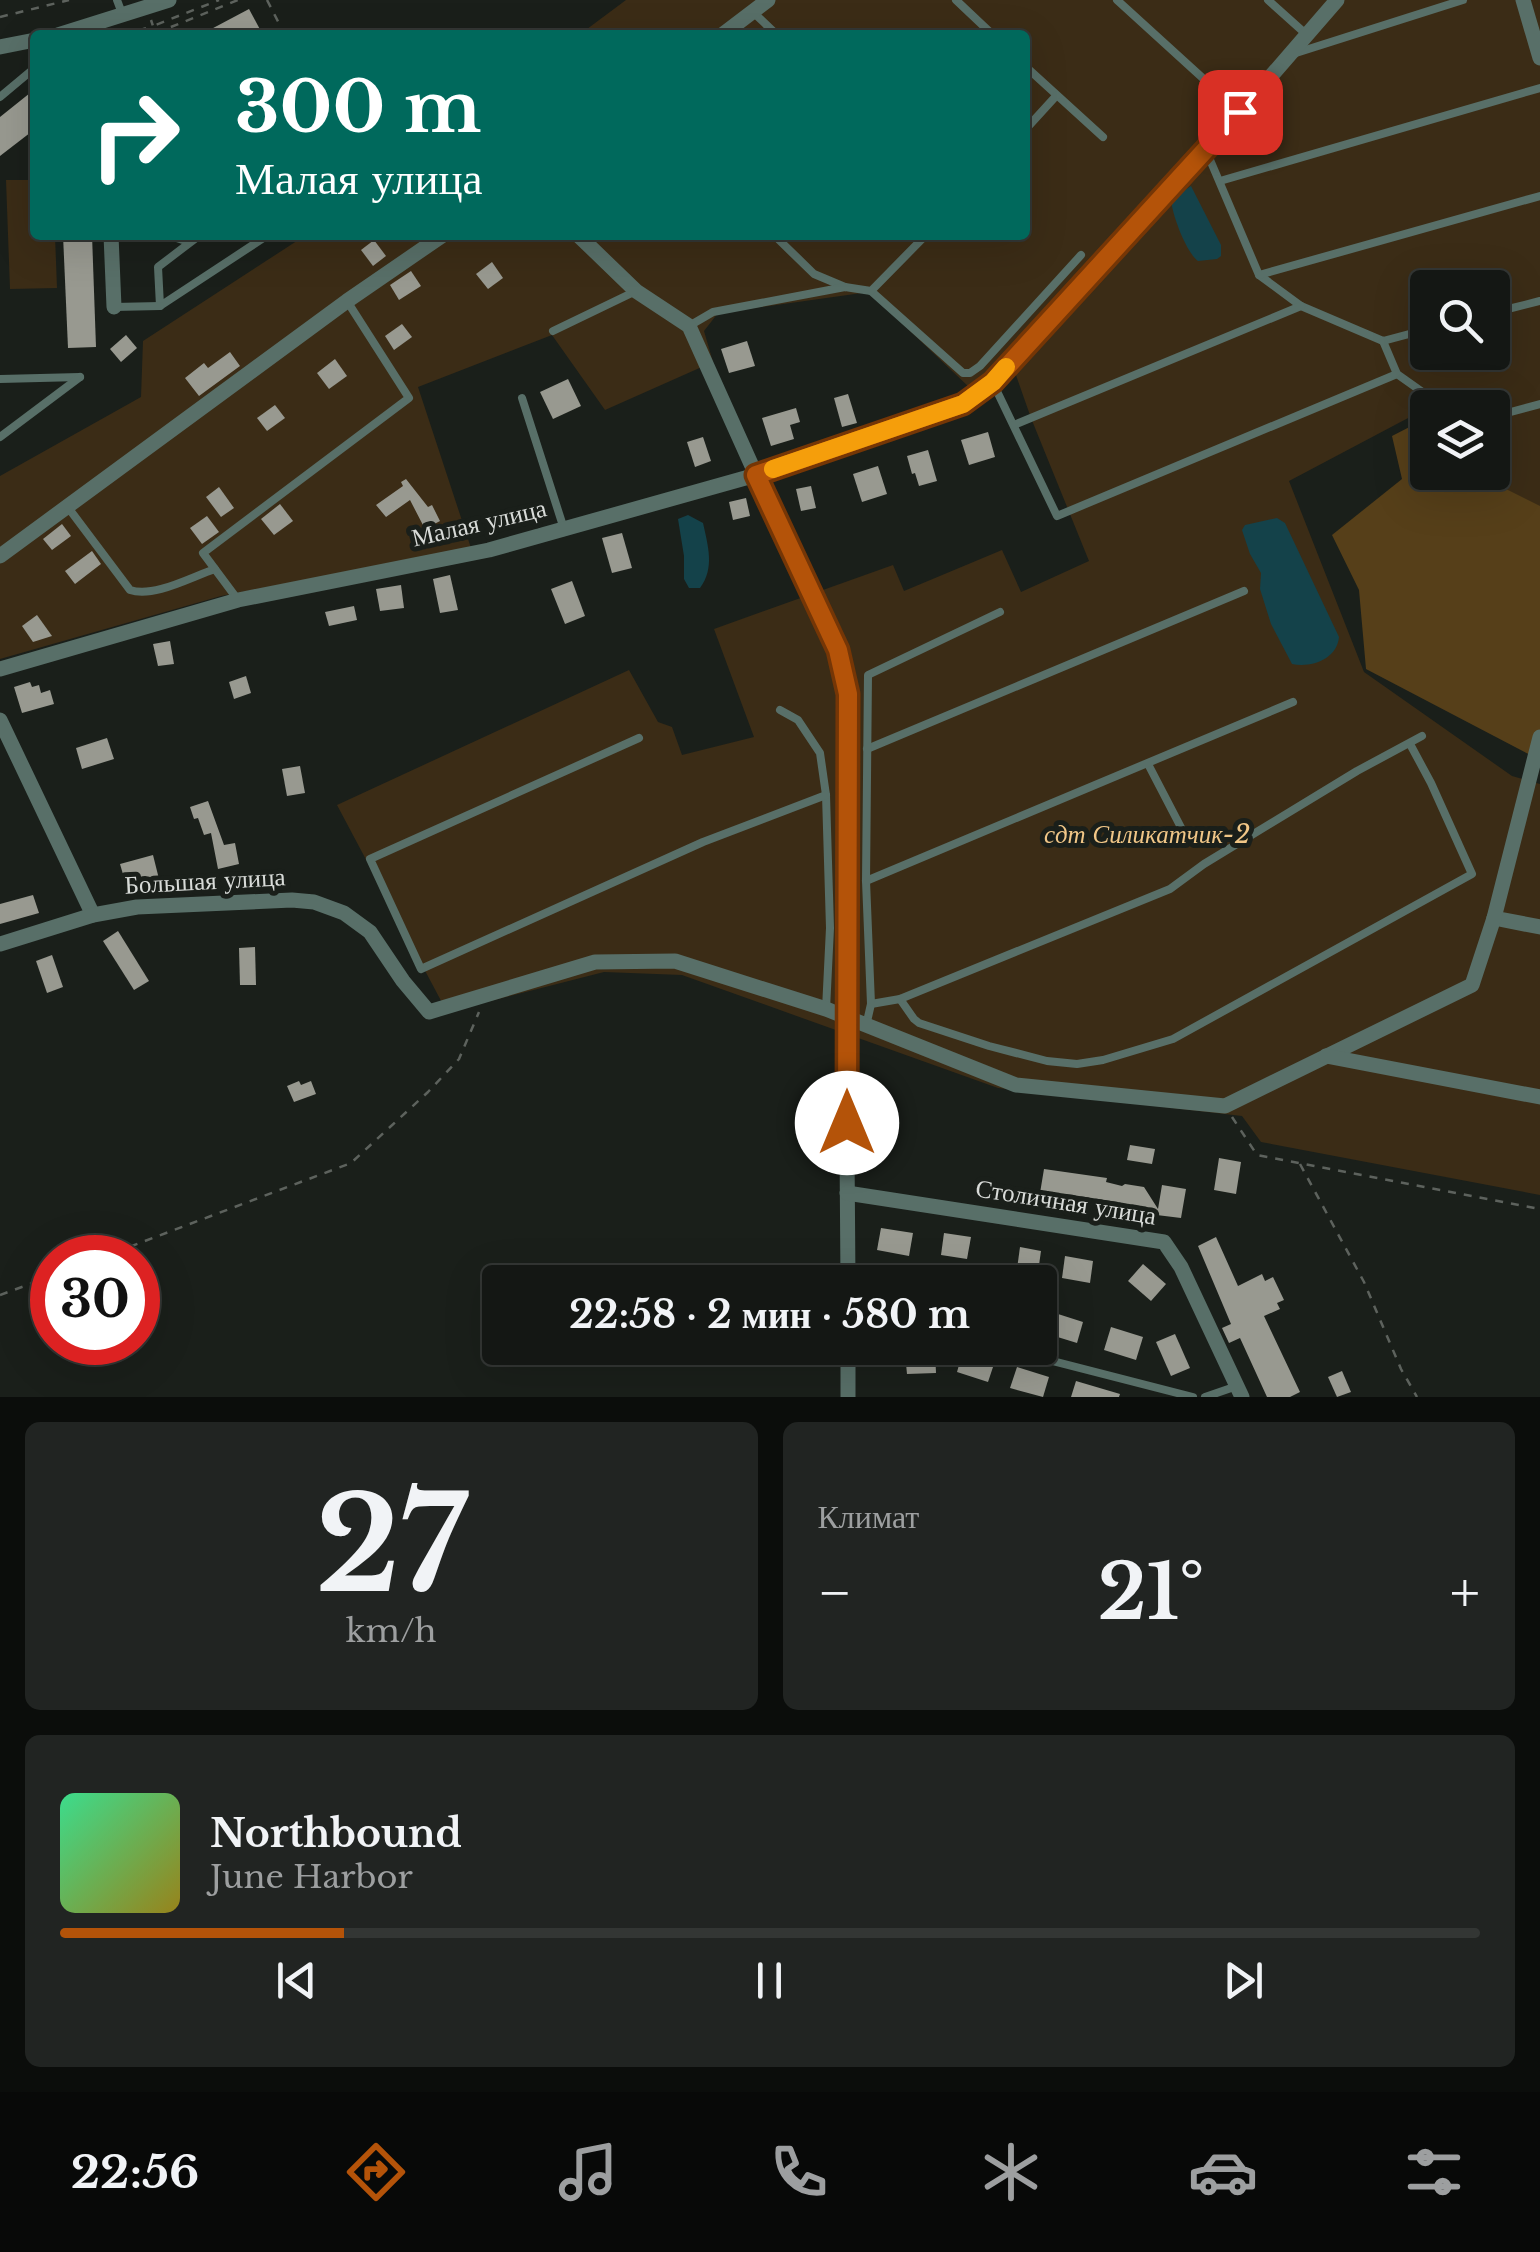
<!DOCTYPE html>
<html lang="ru">
<head>
<meta charset="utf-8">
<style>
	body { margin:0; font-family:"Libre Baskerville",serif; background:#212422; color:#f1f3f6; height:100vh; display:flex; flex-direction:column; font-size:38px; white-space:nowrap }
	* { box-sizing:border-box; margin:0 }
	p { font-size:32px; color:#9d9fa0 }
	.icon { flex:none; width:55px; height:55px; fill:none; stroke:currentColor; stroke-width:2; stroke-linecap:round; stroke-linejoin:round }
	.map { position:relative; height:1397px; overflow:hidden }
	.details { display:flex; flex-direction:column; gap:25px; padding:25px; background:#0b0d0b; flex:1 }
	.details>* { flex:none }
	.top-card { position:absolute; left:30px; top:30px; width:1000px; height:210px; border-radius:10px; box-shadow:0 10px 40px #0002,0 0 0 2px #333634; background:#00695c; color:#fff; overflow:hidden }
	.tools { position:absolute; left:1410px; top:270px; display:grid; gap:20px }
	.tools a { display:grid; place-items:center; width:100px; height:100px; border-radius:10px; background:#141714; box-shadow:0 10px 40px #0002,0 0 0 2px #333634; font-size:50px }
	.speed { position:absolute; left:30px; top:1235px; display:flex; gap:20px; font-size:50px; font-weight:700; text-align:center }
	.speed>* { display:grid; place-content:center; width:130px; height:130px; border-radius:50%; background:#141714; box-shadow:0 10px 40px #0002,0 0 0 2px #333634; line-height:1 }
	.speed .limit { border:15px solid #d22; background:#fff; color:#111 }
	.pin { position:absolute; display:grid; place-items:center; width:85px; height:85px; color:#fff; margin:-42px; border-radius:20px; box-shadow:0 5px 15px #0006 }
	.me { position:absolute; width:110px; margin:-55px; rotate:0deg; stroke-linejoin:round; filter:drop-shadow(0 0 8px #0008) }
	.turn { display:flex; align-items:center; gap:35px; height:210px; padding:0 40px; font-size:45px }
	.turn .icon { width:130px; height:130px; stroke-width:2.5 }
	.turn b { display:block; font-size:70px; line-height:85px }
	.big { font-size:75px; font-weight:700; line-height:1.1 }
	.details .tile { flex:1; display:flex; flex-direction:column; justify-content:center; gap:15px; min-width:0; padding:0 35px; border-radius:15px; background:#212422 }
	.details .dial { align-items:center; gap:0 }
	.dial b { font-size:130px; line-height:1 }
	.song { display:flex; align-items:center; gap:30px }
	.cover { width:120px; height:120px; border-radius:15px; background:linear-gradient(135deg,hsl(150 70% 55%),hsl(50 70% 35%)) }
	.played { height:10px; border-radius:5px; background:linear-gradient(90deg,#b45309 20%,#333634 20%) }
	.keys { display:flex; justify-content:space-around; direction:ltr }
	.heat { display:flex; justify-content:space-between; align-items:center; font-size:55px; direction:ltr }
	.details .tiles { flex:1; display:grid; gap:25px; grid-template-columns:1fr 1fr }
	.tile:last-child { grid-column:span 2 }
	.trip { position:absolute; left:482px; top:1265px; width:575px; height:100px; border-radius:10px; background:#141714; box-shadow:0 10px 40px #0002,0 0 0 2px #333634; font-weight:700; line-height:100px; text-align:center }
	.tabs { display:flex; height:160px; justify-content:space-around; align-items:center; background:#080908; color:#9d9fa0 }
	.tabs .icon { width:70px; height:70px }
	.tabs .selected { color:#b45309 }
	.tabs b { font-size:45px; color:#f1f3f6 }
	.map>svg:first-child { display:block }
	.green { fill:#3b2c16; fill-rule:evenodd }
	.forest { fill:#563f19 }
	.water { fill:#14424a }
	.building { fill:#989990 }
	.lines { fill:none; stroke-linecap:round; stroke-linejoin:round }
	.path { stroke:#5d625d; stroke-width:2.5; stroke-dasharray:8 8; stroke-linecap:butt }
	.lane { stroke:#586f68; stroke-width:8 }
	.street { stroke:#586f68; stroke-width:15 }
	.route-casing { stroke:#753606; stroke-width:25 }
	.route { stroke:#b45309; stroke-width:18 }
	.slow { stroke:#f59e0b; stroke-width:18 }
	.labels { text-anchor:middle; dominant-baseline:central; stroke-width:10; stroke-linejoin:round; paint-order:stroke }
	.street-label { font-size:25px; fill:#d8dbd8; stroke:#1a1f1a }
	.park-label { font-size:25px; font-style:italic; fill:#f0c687; stroke:#1a1f1a }
</style>
</head>
<body>
<div class="map">
<svg width="1540" height="1397" viewBox="0 0 1540 1397">
	<rect width="100%" height="100%" fill="#1a1f1a"/>
	<g class="green">
		<path d="M626 0H1540V507L1449 473 1492 472V408H1428L1427 442 1410 417 1289 481 1364 672 1512 776 1540 784V1195L1261 1142 1242 1116 998 1088 682 975 604 972 447 1012 337 805 629 670 658 722 672 727 682 755 754 737 714 629 893 565 904 591 1002 550 1021 592 1089 561 1031 418 1012 364 971 389 869 292 718 313 704 331 713 362 605 410 552 335 418 387 471 548 221 596 0 659V476L141 397 143 341 306 235H1025V35H579ZM1428 288H1492V352H1428Z"/>
		<path d="M6 180H35V235H55L57 288 10 289Z"/>
	</g>
	<path class="forest" d="M1427 418 1428 472 1474 473 1540 506V760L1366 669 1359 590 1332 535 1402 479 1392 436Z"/>
	<g class="water">
		<path d="M1191 186 1221 245V256L1217 259 1198 261C1186 252 1172 215 1171 199Z"/>
		<path d="M688 515 703 523C708 546 715 568 700 588H689L684 579V556L678 519Z"/>
		<path d="M1277 518 1285 523 1339 637C1337 659 1312 668 1292 664L1271 624 1260 589 1261 573 1250 554 1242 530 1245 525Z"/>
	</g>
	<g class="building">
		<path d="M249 9 263 35H200Z"/>
		<path d="M35 89V129L0 156V117Z"/>
		<path d="M63 235H92L96 347 68 348Z"/>
		<path d="M374 240 386 256 373 266 361 250Z"/>
		<path d="M492 262 503 278 488 289 476 274Z"/>
		<path d="M411 271 421 286 399 300 390 285Z"/>
		<path d="M402 324 412 337 394 350 385 336Z"/>
		<path d="M126 335 137 348 121 362 110 349Z"/>
		<path d="M747 341 755 366 729 373 721 349Z"/>
		<path d="M230 352 240 366 199 396 185 378 204 363 208 368Z"/>
		<path d="M335 359 347 376 329 389 317 373Z"/>
		<path d="M568 379 581 406 553 419 540 392Z"/>
		<path d="M848 394 857 423 842 427 834 398Z"/>
		<path d="M275 405 285 418 267 431 257 418Z"/>
		<path d="M796 408 800 422 790 425 794 439 771 446 762 418Z"/>
		<path d="M988 432 995 457 969 465 961 440Z"/>
		<path d="M703 437 711 461 695 467 687 442Z"/>
		<path d="M928 450 937 481 919 486 915 473 912 474 907 456Z"/>
		<path d="M878 466 887 494 862 502 853 474Z"/>
		<path d="M406 479 428 507 432 505 440 521 425 529 410 500 386 517 376 505 403 486 401 482Z"/>
		<path d="M811 486 816 508 801 511 796 489Z"/>
		<path d="M219 487 234 508 221 517 206 497Z"/>
		<path d="M746 498 750 516 733 520 729 502Z"/>
		<path d="M280 504 293 521 274 535 261 519Z"/>
		<path d="M207 516 219 532 202 544 190 528Z"/>
		<path d="M62 524 71 536 52 550 43 539Z"/>
		<path d="M622 533 632 568 612 573 602 538Z"/>
		<path d="M92 551 101 564 75 584 65 571Z"/>
		<path d="M450 575 458 610 440 613 433 579Z"/>
		<path d="M572 581 585 616 565 624 551 589Z"/>
		<path d="M401 585 404 608 380 611 376 589Z"/>
		<path d="M354 606 357 620 329 626 325 612Z"/>
		<path d="M37 615 52 636 33 642 22 626Z"/>
		<path d="M170 641 174 664 158 666 153 644Z"/>
		<path d="M246 676 251 693 234 699 229 682Z"/>
		<path d="M30 682 32 687 39 685 41 693 50 690 54 704 22 713 14 687Z"/>
		<path d="M107 738 114 759 82 769 76 748Z"/>
		<path d="M300 766 305 793 287 796 282 769Z"/>
		<path d="M208 801 224 845 235 843 239 864 218 869 211 833 204 835 198 818 194 819 190 807Z"/>
		<path d="M153 855 159 879 127 888 120 864Z"/>
		<path d="M33 895 39 913 0 924V904Z"/>
		<path d="M118 931 149 981 134 990 103 941Z"/>
		<path d="M255 947 256 985H240L239 948Z"/>
		<path d="M52 955 63 987 47 993 36 961Z"/>
		<path d="M299 1081 301 1085 311 1081 316 1094 294 1102 287 1086Z"/>
		<path d="M1130 1145 1155 1149 1152 1164 1127 1160Z"/>
		<path d="M1219 1158 1241 1162 1236 1194 1214 1190Z"/>
		<path d="M1044 1169 1107 1178 1106 1182 1122 1186 1125 1184 1144 1187 1158 1209 1162 1185 1186 1189 1181 1218 1116 1210 1118 1202 1066 1194 1065 1197 1040 1193Z"/>
		<path d="M881 1228 913 1233 909 1256 877 1250Z"/>
		<path d="M944 1233 971 1237 967 1259 941 1255Z"/>
		<path d="M1216 1237 1238 1286 1262 1274 1265 1281 1273 1277 1284 1300 1277 1303 1280 1309 1264 1316 1300 1392 1290 1397H1267L1240 1338 1229 1343 1222 1328 1231 1324 1198 1246Z"/>
		<path d="M1020 1247 1041 1251 1038 1272 1017 1269Z"/>
		<path d="M1065 1256 1093 1261 1090 1283 1062 1278Z"/>
		<path d="M1143 1264 1166 1284 1151 1301 1128 1281Z"/>
		<path d="M1058 1314 1083 1322 1077 1343 1051 1335Z"/>
		<path d="M1111 1327 1143 1337 1136 1360 1104 1350Z"/>
		<path d="M1175 1334 1190 1368 1171 1376 1156 1342Z"/>
		<path d="M935 1351 936 1373 907 1374 905 1353Z"/>
		<path d="M963 1351 995 1361 988 1382 957 1372Z"/>
		<path d="M1017 1367 1049 1377 1043 1397 1010 1388Z"/>
		<path d="M1342 1371 1351 1392 1337 1397 1328 1377Z"/>
		<path d="M1076 1381 1120 1394 1119 1397H1071Z"/>
	</g>
	<g class="lines">
		<g class="path">
			<path d="M267 0 285 35"/>
			<path d="M0 17 69 0"/>
			<path d="M156 33 238 0"/>
			<path d="M123 35 153 26 151 20"/>
			<path d="M152 35 156 33 153 26 219 0"/>
			<path d="M1232 1117 1257 1155 1540 1209"/>
			<path d="M1300 1164 1364 1282 1401 1369 1417 1397"/>
			<path d="M100 1258 351 1163 428 1092 459 1059 479 1012"/>
			<path d="M0 1295 52 1276"/>
		</g>
		<g class="lane">
			<path d="M117 0 123 16"/>
			<path d="M956 0 993 35"/>
			<path d="M1117 0 1240 112"/>
			<path d="M1268 0 1307 35"/>
			<path d="M753 12 777 35"/>
			<path d="M1296 53 1463 0"/>
			<path d="M1025 66 1103 137"/>
			<path d="M0 97 31 71H35"/>
			<path d="M1025 130 1056 96"/>
			<path d="M1205 148 1259 275 1301 306 1383 341 1428 329"/>
			<path d="M1220 181 1540 88"/>
			<path d="M167 235 189 242"/>
			<path d="M200 235 158 267 160 306 268 235"/>
			<path d="M774 235 814 274 845 287"/>
			<path d="M1259 275 1540 196"/>
			<path d="M871 291 963 373H970L980 366 1081 255"/>
			<path d="M114 307 160 306"/>
			<path d="M1492 313 1540 301"/>
			<path d="M689 326 713 312 845 287 871 291 926 235"/>
			<path d="M553 331 636 291"/>
			<path d="M1383 341 1397 374 1445 408"/>
			<path d="M0 379 80 377"/>
			<path d="M993 383 1057 516 1397 374"/>
			<path d="M522 398 564 529"/>
			<path d="M1492 417 1540 404"/>
			<path d="M1014 425 1301 306"/>
			<path d="M0 437 80 377"/>
			<path d="M67 506 130 590C154 598 191 577 215 569"/>
			<path d="M238 600 203 553 409 398 347 301"/>
			<path d="M780 710 798 720 820 753 826 795 830 928 826 1009"/>
			<path d="M639 738 370 859 421 969 703 842 826 795"/>
			<path d="M867 749 1244 591"/>
			<path d="M1148 764 1187 839"/>
			<path d="M866 881 1293 702"/>
			<path d="M900 999 914 1019 919 1023 989 1046 1047 1061 1077 1064 1103 1060 1173 1039 1472 874 1431 783 1410 744"/>
			<path d="M871 1004 900 999 1170 889 1204 864 1357 771 1422 736"/>
			<path d="M866 1026 871 1004 866 881 868 675 1000 612"/>
			<path d="M1002 1348 1193 1397"/>
			<path d="M1205 1397 1237 1386"/>
		</g>
		<g class="street">
			<path d="M1523 0 1540 58"/>
			<path d="M58 35 169 0"/>
			<path d="M722 35 768 0"/>
			<path d="M0 47 35 40"/>
			<path d="M111 235 114 307"/>
			<path d="M578 235 636 291 689 326 756 475 838 650 848 694 846 1018 848 1282"/>
			<path d="M0 556 347 301 443 235"/>
			<path d="M0 669 238 600 489 550 756 475 963 403 993 382 1240 112 1337 0"/>
			<path d="M0 720 93 915"/>
			<path d="M1494 918 1540 927"/>
			<path d="M0 944 93 915 137 907 292 900 314 902 344 913 370 932 403 981 429 1012 595 962 675 961 826 1009 1016 1085 1225 1106 1472 985 1494 918 1540 737"/>
			<path d="M1326 1056 1540 1097"/>
			<path d="M847 1193 1164 1242 1181 1267 1242 1397"/>
			<path d="M848 1348V1397"/>
		</g>
	</g>
	<g class="lines">
		<g class="route-casing">
			<path id="route" d="M847 1123 848 694 838 650 756 475 963 404 993 382 1240 112"/>
		</g>
		<use href="#route" class="route"/>
		<path class="slow" d="M773 469 963 404 993 382 1006 367"/>
	</g>
	<g class="labels">
		<g class="street-label">
			<text transform="translate(479 523) rotate(-13)">Малая улица</text>
			<text transform="translate(205 881) rotate(-3)">Большая улица</text>
			<text transform="translate(1066 1202) rotate(9)">Столичная улица</text>
		</g>
		<g class="park-label">
			<text x="1147" y="834">сдт Силикатчик-2</text>
		</g>
	</g>
</svg>
<div class="tools">
<a><svg class="icon" aria-label="search" viewBox="0 0 24 24"><circle cx="10" cy="10" r="6"/><path d="M15 15l6 6"/></svg></a>
<a><svg class="icon" aria-label="layers" viewBox="0 0 24 24"><path d="M12 4l9 5-9 5-9-5zM3 14l9 5 9-5"/></svg></a>
</div>
<div class="speed"><div class="limit">30</div></div>
<div class="pin" style="left:1240px;top:112px;background:#d93025"><svg class="icon" aria-label="arrive" viewBox="0 0 24 24"><path d="M6 21V4h12l-3 4 3 4H6"/></svg></div>
<svg class="me" style="left:847px;top:1123px" viewBox="-20 -20 40 40"><circle r="19" fill="#fff"/><path d="M0-13L10 11 0 6-10 11z" fill="#b45309"/></svg>
<div class="trip">22:58 · 2 мин · 580 m</div>
<div class="top-card">
<div class="turn"><svg class="icon" aria-label="right" viewBox="0 0 24 24"><path d="M7 20v-9h11M14 6l5 5-5 5"/></svg><div><b>300 m</b>Малая улица</div></div>
</div>
</div>
<section class="details">
<div class="tiles">
<div class="tile dial"><b>27</b><p>km/h</p></div>
<div class="tile"><p>Климат</p>
<div class="heat"><a>−</a><b class="big">21°</b><a>+</a></div>
</div>
<div class="tile">
<div class="song"><i class="cover"></i><div><b>Northbound</b><p>June Harbor</p></div></div>
<div class="played"></div>
<div class="keys"><svg class="icon" aria-label="previous" viewBox="0 0 24 24"><path d="M18 5L8 12l10 7zM5 5v14"/></svg><svg class="icon" aria-label="pause" viewBox="0 0 24 24"><path d="M8 5v14M16 5v14"/></svg><svg class="icon" aria-label="next" viewBox="0 0 24 24"><path d="M6 5l10 7-10 7zM19 5v14"/></svg></div>
</div>
</div>
</section>
<nav class="tabs">
<b>22:56</b>
<svg class="icon selected" aria-label="directions" viewBox="0 0 24 24"><path d="M12 3l9 9-9 9-9-9zM9 14v-3h6M13 9l2 2-2 2"/></svg>
<svg class="icon" aria-label="music" viewBox="0 0 24 24"><path d="M9 18V5l10-2v13"/><circle cx="6" cy="18" r="3"/><circle cx="16" cy="16" r="3"/></svg>
<svg class="icon" aria-label="phone" viewBox="0 0 24 24"><path d="M5 4h4l2 5-3 2q2 4 5 5l2-3 5 2v4C11 20 4 13 5 4z"/></svg>
<svg class="icon" aria-label="climate" viewBox="0 0 24 24"><path d="M12 3v18M4 7l16 10M4 17L20 7"/></svg>
<svg class="icon" aria-label="car" viewBox="0 0 24 24"><path d="M5 17H2v-5l4-1 3-4h7l3 4 3 1v5h-3M9 17h6M6 11h13"/><circle cx="7" cy="17" r="2"/><circle cx="17" cy="17" r="2"/></svg>
<svg class="icon" aria-label="filters" viewBox="0 0 24 24"><path d="M4 7h16M4 17h16"/><circle cx="9" cy="7" r="2"/><circle cx="15" cy="17" r="2"/></svg>
</nav>
</body>
</html>
